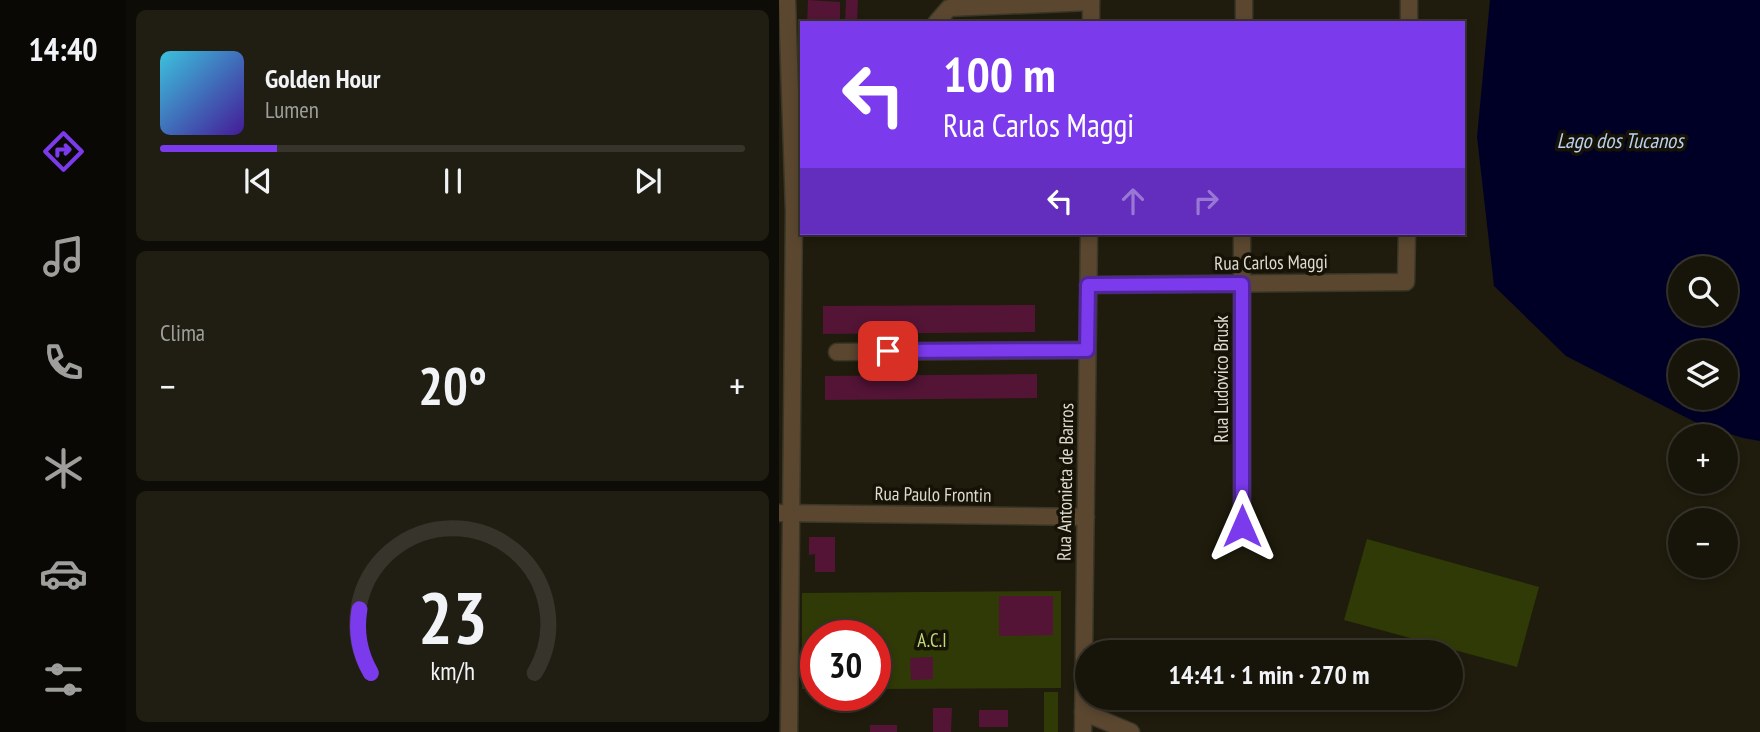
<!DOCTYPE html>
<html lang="pt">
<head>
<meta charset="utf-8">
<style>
	body { margin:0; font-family:"PT Sans Narrow",sans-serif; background:#201e13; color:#f1f3f6; height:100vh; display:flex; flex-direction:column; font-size:26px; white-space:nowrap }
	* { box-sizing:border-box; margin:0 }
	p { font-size:23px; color:#9e9f9c }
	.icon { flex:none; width:38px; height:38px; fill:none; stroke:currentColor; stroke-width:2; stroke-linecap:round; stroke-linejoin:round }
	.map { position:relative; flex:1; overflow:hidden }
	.drawer { display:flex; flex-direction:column; gap:10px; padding:10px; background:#0d0c06; width:653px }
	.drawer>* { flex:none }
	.hud { position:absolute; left:21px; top:21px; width:665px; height:214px; border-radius:0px; box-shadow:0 4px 10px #0003,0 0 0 2px #36342b; background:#7c3aed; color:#fff; overflow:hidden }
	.controls { position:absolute; left:889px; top:256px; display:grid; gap:14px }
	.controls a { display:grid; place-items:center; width:70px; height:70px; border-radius:50%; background:#17150a; box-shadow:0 4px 10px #0003,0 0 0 2px #36342b; font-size:35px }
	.speed { position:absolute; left:21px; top:620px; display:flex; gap:14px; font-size:35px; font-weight:700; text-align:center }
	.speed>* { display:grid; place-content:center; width:91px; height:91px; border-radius:50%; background:#17150a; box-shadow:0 4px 10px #0003,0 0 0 2px #36342b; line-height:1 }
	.speed .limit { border:10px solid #d22; background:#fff; color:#111 }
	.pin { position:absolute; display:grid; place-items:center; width:60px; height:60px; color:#fff; margin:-30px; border-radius:14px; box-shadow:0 4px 10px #0006 }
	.me { position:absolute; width:77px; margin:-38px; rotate:0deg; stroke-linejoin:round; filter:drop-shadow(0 0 5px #0008) }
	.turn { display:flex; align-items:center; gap:24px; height:147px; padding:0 28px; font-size:32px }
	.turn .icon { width:91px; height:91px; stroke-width:2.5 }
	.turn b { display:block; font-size:49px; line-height:60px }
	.lanes { display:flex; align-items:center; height:66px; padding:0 28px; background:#0003; justify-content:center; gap:35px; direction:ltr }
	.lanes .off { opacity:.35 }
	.big { font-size:52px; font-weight:700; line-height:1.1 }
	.drawer .widget { flex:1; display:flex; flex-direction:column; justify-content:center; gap:10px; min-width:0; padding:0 24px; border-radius:10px; background:#201e13 }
	.drawer .dial { align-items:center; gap:0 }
	.dial svg { height:182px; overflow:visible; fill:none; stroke:#36342b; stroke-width:7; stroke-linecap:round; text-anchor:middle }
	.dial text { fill:#f1f3f6; stroke:none }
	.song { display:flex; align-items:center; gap:21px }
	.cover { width:84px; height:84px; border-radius:10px; background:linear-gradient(135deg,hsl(190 70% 55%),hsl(260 70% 35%)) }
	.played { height:7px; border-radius:4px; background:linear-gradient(90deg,#7c3aed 20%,#36342b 20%) }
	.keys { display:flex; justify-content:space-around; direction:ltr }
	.heat { display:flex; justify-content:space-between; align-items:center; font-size:38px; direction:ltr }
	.trip { position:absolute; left:296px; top:640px; width:388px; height:70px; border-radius:35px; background:#17150a; box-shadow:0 4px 10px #0003,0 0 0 2px #36342b; font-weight:700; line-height:70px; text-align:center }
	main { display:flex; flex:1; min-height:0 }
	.tabs { display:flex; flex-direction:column; width:126px; justify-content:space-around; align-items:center; background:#090804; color:#9e9f9c }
	.tabs .icon { width:49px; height:49px }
	.tabs .active { color:#7c3aed }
	.tabs b { font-size:32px; color:#f1f3f6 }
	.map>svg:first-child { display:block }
	.green { fill:#2f3a06 }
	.water { fill:#000027; fill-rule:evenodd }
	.building { fill:#531436 }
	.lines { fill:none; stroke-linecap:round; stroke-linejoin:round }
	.minor-casing { stroke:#3a3728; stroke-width:19 }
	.minor { stroke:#5b4730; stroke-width:16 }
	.route-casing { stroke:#51269a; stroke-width:18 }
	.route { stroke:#7c3aed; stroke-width:12 }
	.labels { text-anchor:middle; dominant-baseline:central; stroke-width:7; stroke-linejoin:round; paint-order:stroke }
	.street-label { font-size:19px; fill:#dddbd1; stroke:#161205 }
	.park-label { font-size:19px; fill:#bfdb78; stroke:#161205 }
	.water-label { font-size:21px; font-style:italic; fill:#b9d1f1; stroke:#161205 }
</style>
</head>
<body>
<main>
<nav class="tabs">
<b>14:40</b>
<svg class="icon active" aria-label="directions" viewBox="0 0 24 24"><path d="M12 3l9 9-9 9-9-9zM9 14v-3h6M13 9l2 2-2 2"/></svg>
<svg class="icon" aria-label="music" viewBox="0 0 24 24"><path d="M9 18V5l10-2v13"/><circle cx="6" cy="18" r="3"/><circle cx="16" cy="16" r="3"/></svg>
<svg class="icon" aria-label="phone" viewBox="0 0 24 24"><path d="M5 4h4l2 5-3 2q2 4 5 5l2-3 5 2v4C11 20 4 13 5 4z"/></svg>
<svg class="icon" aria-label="climate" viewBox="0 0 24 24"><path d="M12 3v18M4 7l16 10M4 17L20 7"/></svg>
<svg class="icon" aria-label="car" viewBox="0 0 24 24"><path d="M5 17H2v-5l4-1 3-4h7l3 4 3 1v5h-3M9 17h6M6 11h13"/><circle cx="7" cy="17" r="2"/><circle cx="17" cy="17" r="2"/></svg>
<svg class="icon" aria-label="filters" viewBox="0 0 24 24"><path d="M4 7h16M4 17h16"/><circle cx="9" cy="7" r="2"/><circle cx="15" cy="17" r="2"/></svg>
</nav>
<section class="drawer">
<div class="widget">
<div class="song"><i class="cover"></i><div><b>Golden Hour</b><p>Lumen</p></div></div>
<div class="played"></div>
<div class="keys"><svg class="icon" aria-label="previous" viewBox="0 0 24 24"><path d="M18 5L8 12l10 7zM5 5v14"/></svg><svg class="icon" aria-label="pause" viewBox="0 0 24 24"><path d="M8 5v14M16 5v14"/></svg><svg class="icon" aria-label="next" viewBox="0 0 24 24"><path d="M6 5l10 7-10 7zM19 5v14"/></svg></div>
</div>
<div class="widget"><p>Clima</p>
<div class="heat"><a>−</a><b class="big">20°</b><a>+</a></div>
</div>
<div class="widget dial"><svg viewBox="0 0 100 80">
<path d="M14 69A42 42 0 1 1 86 69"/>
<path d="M14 69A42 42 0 0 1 9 41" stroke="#7c3aed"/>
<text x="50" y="56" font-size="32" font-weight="700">23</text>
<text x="50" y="72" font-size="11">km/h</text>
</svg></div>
</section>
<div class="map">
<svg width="982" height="732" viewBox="0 0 982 732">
	<rect width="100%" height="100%" fill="#1f1c0d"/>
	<g class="green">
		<path d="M588 539 760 587 738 667 565 620Z"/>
		<path d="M282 591V688L96 689V635H37V689H23V593Z"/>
		<rect x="265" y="692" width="14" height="40"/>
	</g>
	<path class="water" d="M711 0H981V441L964 438 922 425 787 356 715 286 698 137ZM901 268H947V313H901ZM901 352H947V397H901Z"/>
	<g class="building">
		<path d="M29 0 61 2V23H28Z"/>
		<path d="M67 0H79L78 23H66Z"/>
		<path d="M256 305V332L44 334V306Z"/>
		<path d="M258 374V398L46 400V376Z"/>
		<path d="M30 537H56V572H36V554L30 555Z"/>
		<path d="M220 596H274V635L220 636Z"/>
		<path d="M96 644H109L110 687 96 688Z"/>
		<path d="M26 646H37L33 662H27Z"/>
		<path d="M154 657V679L132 680 131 658Z"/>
		<path d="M154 708H173L172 732H154Z"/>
		<rect x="200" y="710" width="29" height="17"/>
		<rect x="91" y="725" width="27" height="7"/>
	</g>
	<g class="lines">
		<g class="minor-casing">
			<g id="minor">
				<path d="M8 0 15 212 10 732"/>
				<path d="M157 23 170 8 312 2"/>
				<path d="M312 23V0"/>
				<path d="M465 23V0"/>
				<path d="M630 23V0"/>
				<path d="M309 285 627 282 628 233"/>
				<path d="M58 352 308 350"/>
				<path d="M0 513 307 517"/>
				<path d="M463 526V233"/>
				<path d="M304 712 352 732"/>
				<path d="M304 732 310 233"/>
			</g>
		</g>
		<use href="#minor" class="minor"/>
	</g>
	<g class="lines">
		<g class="route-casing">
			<path id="route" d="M109 351 308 350 309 285 463 284V526"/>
		</g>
		<use href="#route" class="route"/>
	</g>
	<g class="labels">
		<g class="street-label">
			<text transform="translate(492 262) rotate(-1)">Rua Carlos Maggi</text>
			<text transform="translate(442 379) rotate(-90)">Rua Ludovico Brusk</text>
			<text transform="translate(286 482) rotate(-89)">Rua Antonieta de Barros</text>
			<text transform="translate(154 494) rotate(1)">Rua Paulo Frontin</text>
		</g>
		<g class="park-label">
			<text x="153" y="640">A.C.I</text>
		</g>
		<g class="water-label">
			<text x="841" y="140">Lago dos Tucanos</text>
		</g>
	</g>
</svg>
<div class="controls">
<a><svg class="icon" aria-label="search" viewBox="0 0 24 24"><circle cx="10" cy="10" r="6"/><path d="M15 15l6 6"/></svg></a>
<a><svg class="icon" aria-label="layers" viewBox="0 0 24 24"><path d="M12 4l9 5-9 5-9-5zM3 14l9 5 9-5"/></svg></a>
<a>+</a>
<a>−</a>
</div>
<div class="speed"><div class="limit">30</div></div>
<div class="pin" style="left:109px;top:351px;background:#d93025"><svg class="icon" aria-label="arrive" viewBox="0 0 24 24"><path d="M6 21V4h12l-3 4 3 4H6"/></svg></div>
<svg class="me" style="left:463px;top:526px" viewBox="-20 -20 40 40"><path d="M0-17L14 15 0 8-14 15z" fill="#7c3aed" stroke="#fff" stroke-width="4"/></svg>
<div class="trip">14:41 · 1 min · 270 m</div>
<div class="hud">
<div class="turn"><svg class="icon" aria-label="left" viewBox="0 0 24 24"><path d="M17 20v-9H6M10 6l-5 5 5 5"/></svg><div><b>100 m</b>Rua Carlos Maggi</div></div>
<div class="lanes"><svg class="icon" aria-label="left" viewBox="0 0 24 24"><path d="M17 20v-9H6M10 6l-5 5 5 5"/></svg><svg class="icon off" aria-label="ahead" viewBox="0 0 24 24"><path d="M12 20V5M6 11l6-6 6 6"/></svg><svg class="icon off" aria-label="right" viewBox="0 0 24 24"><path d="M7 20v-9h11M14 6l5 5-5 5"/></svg></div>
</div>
</div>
</main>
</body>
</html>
